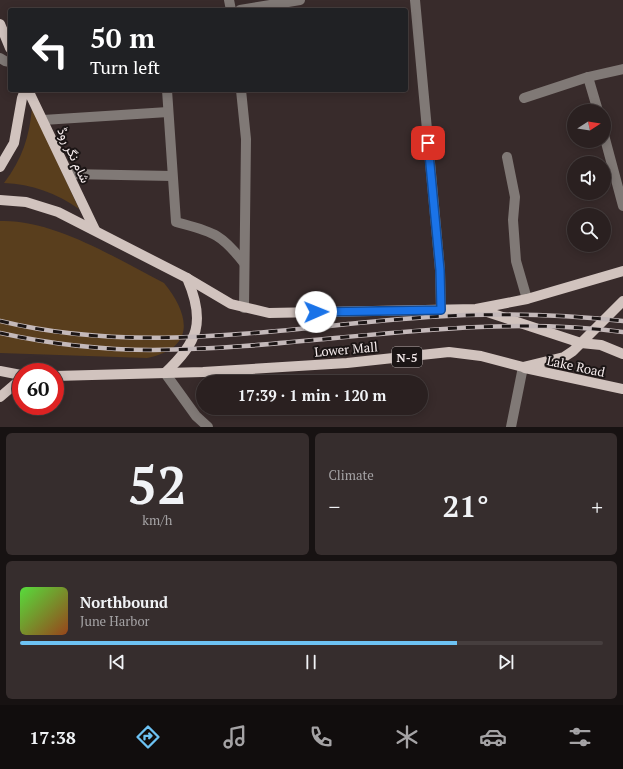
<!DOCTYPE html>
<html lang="en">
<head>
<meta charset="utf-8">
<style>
	body { margin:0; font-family:"PT Serif",Vazirmatn,serif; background:#362d2d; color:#f1f3f6; height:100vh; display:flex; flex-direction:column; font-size:15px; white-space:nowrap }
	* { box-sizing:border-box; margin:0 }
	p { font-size:13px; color:#a5a3a5 }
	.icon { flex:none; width:22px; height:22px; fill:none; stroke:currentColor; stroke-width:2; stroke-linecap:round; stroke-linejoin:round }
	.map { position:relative; height:427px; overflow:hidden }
	.drawer { display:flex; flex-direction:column; gap:6px; padding:6px; background:#171212; flex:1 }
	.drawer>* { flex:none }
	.guide { position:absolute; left:8px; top:8px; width:400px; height:84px; border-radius:4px; box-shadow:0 2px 10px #0003,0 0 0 1px #463e3e; background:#202124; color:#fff; overflow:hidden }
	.needle { width:26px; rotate:78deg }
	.controls { position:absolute; left:567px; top:104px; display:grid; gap:8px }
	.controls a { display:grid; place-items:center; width:44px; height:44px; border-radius:50%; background:#2a2020; box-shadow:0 2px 10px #0003,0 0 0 1px #463e3e; font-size:20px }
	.speed { position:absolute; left:12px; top:363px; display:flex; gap:8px; font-size:20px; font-weight:700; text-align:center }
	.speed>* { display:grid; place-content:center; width:52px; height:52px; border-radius:50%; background:#2a2020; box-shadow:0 2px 10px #0003,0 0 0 1px #463e3e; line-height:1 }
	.speed .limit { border:6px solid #d22; background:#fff; color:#111 }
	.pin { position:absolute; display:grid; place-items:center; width:34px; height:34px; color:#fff; margin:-17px; border-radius:8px; box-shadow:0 2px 6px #0006 }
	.me { position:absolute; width:44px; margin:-22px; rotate:89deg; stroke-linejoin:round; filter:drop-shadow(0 0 3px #0008) }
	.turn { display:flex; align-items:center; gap:14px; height:84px; padding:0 16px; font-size:18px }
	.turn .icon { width:52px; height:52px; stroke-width:2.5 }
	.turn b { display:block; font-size:28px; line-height:34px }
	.big { font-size:30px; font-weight:700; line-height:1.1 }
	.drawer .card { flex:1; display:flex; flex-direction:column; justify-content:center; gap:6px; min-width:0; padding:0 14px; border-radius:6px; background:#362d2d }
	.drawer .dial { align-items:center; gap:0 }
	.dial b { font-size:52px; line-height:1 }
	.song { display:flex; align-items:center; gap:12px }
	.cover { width:48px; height:48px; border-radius:6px; background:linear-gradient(135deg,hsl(110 70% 55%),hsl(20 70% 35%)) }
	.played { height:4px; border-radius:2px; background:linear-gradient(90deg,#6dc2f3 75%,#463e3e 75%) }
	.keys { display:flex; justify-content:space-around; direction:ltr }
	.heat { display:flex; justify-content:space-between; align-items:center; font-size:22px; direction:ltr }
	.drawer .tiles { flex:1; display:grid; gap:6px; grid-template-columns:1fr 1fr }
	.card:last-child { grid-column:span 2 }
	.trip { position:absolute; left:196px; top:375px; width:232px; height:40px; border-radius:20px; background:#2a2020; box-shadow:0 2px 10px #0003,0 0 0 1px #463e3e; font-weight:700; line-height:40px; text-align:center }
	.tab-bar { display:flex; height:64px; justify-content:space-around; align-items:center; background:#110d0d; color:#a5a3a5 }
	.tab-bar .icon { width:28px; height:28px }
	.tab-bar .current { color:#6dc2f3 }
	.tab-bar b { font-size:18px; color:#f1f3f6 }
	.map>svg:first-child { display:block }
	.green { fill:#593e1d }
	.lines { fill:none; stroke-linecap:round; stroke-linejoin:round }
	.minor { stroke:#807976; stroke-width:10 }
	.major { stroke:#d1c3be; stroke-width:10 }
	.rail-casing { stroke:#c4b9ba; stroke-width:4.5 }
	.rail { stroke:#1b1515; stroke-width:3; stroke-dasharray:9; stroke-linecap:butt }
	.route-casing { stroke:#114b97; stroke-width:10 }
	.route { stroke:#1a73e8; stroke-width:7 }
	.labels { text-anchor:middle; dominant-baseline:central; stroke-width:4; stroke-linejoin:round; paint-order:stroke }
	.shield { fill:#1b1515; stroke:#b4acac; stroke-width:1 }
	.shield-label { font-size:12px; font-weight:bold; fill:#f6eced }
	.street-label { font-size:13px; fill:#f6eced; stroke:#1b1515 }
</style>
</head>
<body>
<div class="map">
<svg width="623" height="427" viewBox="0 0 623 427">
	<rect width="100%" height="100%" fill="#382b2b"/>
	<g class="green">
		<path d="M32 107 79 209C56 193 32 184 4 183 22 160 30 135 32 107Z"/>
		<path d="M0 221C54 219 117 259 164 283 190 315 196 348 147 358L0 353Z"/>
	</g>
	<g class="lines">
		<g class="minor">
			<path d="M229 0 231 10"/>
			<path d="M415 0 440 270 441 310"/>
			<path d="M240 10 300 0"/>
			<path d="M0 58 5 61 10 62"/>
			<path d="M588 77 598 111"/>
			<path d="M167 90 176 222C212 232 220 232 244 263"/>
			<path d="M241 90 246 139 244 308"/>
			<path d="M524 98 588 77 623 69"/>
			<path d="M43 120 168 112"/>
			<path d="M604 135 623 206"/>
			<path d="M507 157 515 197 513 220 516 261 527 299"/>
			<path d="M69 174 172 176"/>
			<path d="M165 373 196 416 208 427"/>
			<path d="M511 427 523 367"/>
		</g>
		<g class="major">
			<path d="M0 24 10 48"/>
			<path d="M28 90 95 230"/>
			<path d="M0 167 14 143 22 98 25 90"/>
			<path d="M0 200 26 202 58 212 187 278C206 322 198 342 165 373"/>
			<path d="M187 278 231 304 269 313 476 309 527 299 623 271"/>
			<path d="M478 309 581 343 601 345 623 354"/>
			<path d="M525 368 623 389"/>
			<path d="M0 371 21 375"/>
			<path d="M55 376 203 372 347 363 449 352 481 356 523 367 564 357 573 351 623 301"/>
			<path d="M0 397 21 379"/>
		</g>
		<g class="rail-casing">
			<g id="rail">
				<path d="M0 321C143 356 285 327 428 317 492 313 559 314 623 321"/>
				<path d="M0 333C50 344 101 350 153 350 310 349 466 312 623 332"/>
			</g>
		</g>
		<use href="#rail" class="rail"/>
	</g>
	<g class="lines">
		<g class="route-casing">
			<path id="route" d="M316 312 441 310 440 270 428 143"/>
		</g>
		<use href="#route" class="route"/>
	</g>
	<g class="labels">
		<rect class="shield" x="392" y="347" width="30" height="20" rx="3"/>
		<g class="shield-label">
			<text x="407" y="357">N-5</text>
		</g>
		<g class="street-label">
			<text transform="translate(74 155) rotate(65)">شام نگر روڈ</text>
			<text transform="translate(346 349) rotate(-5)">Lower Mall</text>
			<text transform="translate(576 366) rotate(12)">Lake Road</text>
		</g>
	</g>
</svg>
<div class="controls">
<a><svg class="needle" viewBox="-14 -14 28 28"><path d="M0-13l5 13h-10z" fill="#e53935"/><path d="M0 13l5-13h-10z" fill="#a5a3a5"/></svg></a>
<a><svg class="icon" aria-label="sound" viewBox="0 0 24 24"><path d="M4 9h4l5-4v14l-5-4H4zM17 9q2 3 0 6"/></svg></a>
<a><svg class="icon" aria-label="search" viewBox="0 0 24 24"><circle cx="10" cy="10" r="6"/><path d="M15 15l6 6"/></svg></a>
</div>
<div class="speed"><div class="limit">60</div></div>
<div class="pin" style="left:428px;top:143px;background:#d93025"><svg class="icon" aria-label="arrive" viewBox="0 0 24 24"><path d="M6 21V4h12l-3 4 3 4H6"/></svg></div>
<svg class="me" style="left:316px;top:312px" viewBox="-20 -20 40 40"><circle r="19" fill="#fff"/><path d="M0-13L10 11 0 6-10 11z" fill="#1a73e8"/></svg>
<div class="trip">17:39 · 1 min · 120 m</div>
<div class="guide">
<div class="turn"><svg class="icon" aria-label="left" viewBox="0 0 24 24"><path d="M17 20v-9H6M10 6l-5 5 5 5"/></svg><div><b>50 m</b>Turn left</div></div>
</div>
</div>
<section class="drawer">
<div class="tiles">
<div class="card dial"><b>52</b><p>km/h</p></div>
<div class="card"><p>Climate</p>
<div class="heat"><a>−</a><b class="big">21°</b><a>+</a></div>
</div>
<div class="card">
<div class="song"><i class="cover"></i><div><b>Northbound</b><p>June Harbor</p></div></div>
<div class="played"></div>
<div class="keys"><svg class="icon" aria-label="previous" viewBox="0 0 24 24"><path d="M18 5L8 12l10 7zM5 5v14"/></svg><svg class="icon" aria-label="pause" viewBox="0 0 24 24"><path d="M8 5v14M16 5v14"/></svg><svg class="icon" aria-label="next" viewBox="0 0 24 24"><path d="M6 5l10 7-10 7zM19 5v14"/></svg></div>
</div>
</div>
</section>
<nav class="tab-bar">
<b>17:38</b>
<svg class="icon current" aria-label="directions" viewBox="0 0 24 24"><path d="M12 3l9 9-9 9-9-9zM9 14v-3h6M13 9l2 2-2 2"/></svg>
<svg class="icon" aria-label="music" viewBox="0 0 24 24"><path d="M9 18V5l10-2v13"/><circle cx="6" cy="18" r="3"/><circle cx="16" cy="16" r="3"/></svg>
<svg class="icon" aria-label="phone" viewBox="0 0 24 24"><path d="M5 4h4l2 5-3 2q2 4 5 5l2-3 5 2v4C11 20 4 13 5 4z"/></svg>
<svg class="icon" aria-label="climate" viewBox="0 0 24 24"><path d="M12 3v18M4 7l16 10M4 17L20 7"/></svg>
<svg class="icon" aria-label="car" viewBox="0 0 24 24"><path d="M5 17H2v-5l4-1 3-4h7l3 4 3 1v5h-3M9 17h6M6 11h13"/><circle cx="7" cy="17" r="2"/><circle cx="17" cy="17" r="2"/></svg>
<svg class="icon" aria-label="filters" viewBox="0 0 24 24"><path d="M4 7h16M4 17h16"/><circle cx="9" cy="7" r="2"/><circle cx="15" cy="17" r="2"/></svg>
</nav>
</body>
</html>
